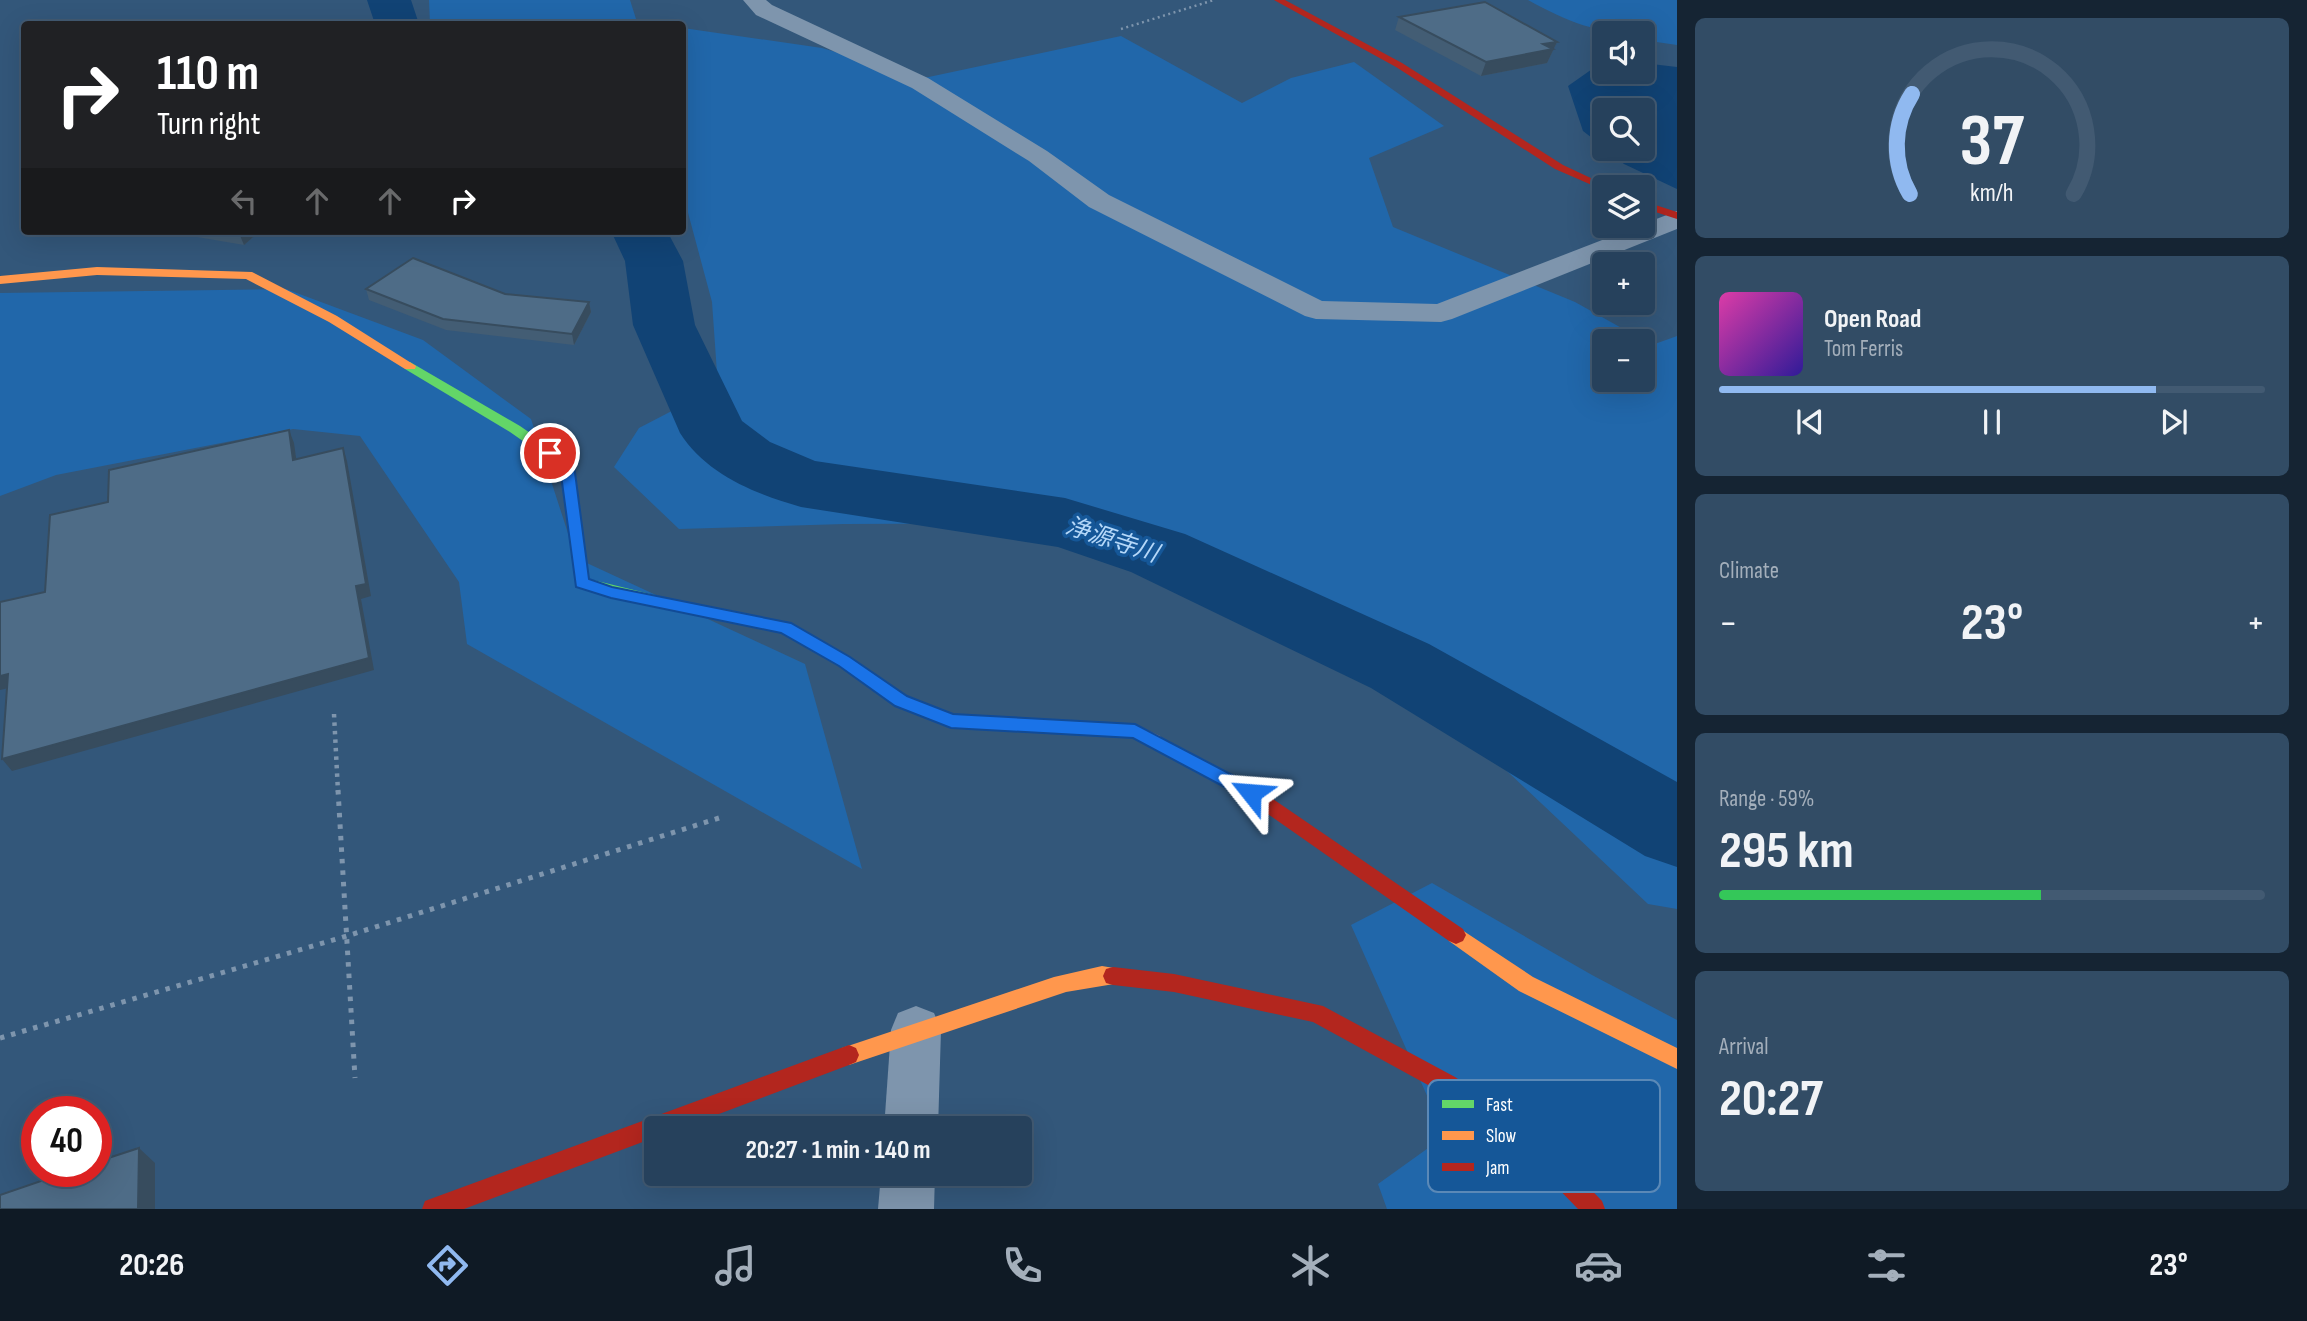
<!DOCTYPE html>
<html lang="en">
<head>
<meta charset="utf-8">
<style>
	body { margin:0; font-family:"Sofia Sans Condensed","Noto Sans JP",sans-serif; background:#324c65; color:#f1f3f6; height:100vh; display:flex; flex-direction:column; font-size:26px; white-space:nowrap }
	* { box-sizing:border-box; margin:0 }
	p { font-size:23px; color:#a4afbb }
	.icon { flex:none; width:38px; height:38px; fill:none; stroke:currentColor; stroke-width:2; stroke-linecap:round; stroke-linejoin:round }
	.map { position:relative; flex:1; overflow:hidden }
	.panel { display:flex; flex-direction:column; gap:18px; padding:18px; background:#152433; width:630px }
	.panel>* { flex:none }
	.top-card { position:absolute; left:21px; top:21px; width:665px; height:214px; border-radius:7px; box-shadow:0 7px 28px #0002,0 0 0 2px #425a72; background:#202124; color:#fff; overflow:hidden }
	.fabs { position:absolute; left:1592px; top:21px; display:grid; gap:14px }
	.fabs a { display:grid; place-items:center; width:63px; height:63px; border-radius:7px; background:#26415c; box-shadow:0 7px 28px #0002,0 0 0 2px #425a72; font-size:35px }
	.speed { position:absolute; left:21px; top:1096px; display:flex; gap:14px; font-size:35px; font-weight:700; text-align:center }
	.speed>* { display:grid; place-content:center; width:91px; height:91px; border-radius:50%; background:#26415c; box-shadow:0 7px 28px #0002,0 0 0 2px #425a72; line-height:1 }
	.speed .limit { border:10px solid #d22; background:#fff; color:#111 }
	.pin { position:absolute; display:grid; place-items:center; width:60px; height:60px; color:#fff; margin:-30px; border:4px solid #fff; border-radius:50%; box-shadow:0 2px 7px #0007 }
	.me { position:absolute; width:77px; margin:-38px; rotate:298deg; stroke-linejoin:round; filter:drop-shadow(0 0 5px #0008) }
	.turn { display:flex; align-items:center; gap:24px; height:147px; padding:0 21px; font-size:32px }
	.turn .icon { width:91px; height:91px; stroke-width:2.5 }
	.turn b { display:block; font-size:49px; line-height:60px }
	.lanes { display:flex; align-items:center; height:66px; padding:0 21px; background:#0003; justify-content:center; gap:35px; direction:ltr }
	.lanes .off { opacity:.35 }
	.big { font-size:52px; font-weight:700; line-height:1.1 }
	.panel .tile { flex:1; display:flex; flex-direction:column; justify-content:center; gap:10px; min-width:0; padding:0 24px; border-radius:10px; background:#324c65 }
	.panel .dial { align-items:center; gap:0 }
	.dial svg { height:182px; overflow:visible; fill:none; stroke:#425a72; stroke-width:7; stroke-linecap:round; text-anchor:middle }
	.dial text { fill:#f1f3f6; stroke:none }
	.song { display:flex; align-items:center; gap:21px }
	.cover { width:84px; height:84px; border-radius:10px; background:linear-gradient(135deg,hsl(320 70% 55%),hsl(250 70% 35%)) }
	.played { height:7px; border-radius:4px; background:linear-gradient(90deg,#90b9f0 80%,#425a72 80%) }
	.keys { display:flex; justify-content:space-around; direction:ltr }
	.heat { display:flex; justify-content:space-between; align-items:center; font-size:38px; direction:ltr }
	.charge { height:10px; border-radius:5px; background:linear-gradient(90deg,#34c759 59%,#425a72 0) }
	.trip { position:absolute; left:644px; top:1116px; width:388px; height:70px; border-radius:7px; background:#26415c; box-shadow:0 7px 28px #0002,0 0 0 2px #425a72; font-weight:700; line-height:70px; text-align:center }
	.tabs { display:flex; height:112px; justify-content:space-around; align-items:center; background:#0f1a25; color:#a4afbb }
	.tabs .icon { width:49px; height:49px }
	.tabs .current { color:#90b9f0 }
	.tabs b { font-size:32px; color:#f1f3f6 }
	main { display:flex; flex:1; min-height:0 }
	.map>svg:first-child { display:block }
	.green { fill:#2167aa; fill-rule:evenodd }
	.water { fill:#114375 }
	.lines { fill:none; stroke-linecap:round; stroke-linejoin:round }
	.river { fill:#114375; fill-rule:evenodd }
	.path-far2 { stroke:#7e95ad; stroke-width:2.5; stroke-dasharray:2 3.5; stroke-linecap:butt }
	.path-far1 { stroke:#7e95ad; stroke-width:4.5; stroke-dasharray:3.5 5; stroke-linecap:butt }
	.path { stroke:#7e95ad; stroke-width:5; stroke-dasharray:4.5 7; stroke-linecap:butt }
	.street { fill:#7e95ad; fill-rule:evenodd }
	.fast { fill:#63d668; fill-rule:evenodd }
	.slow { fill:#ff974d; fill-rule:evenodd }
	.jam { fill:#b3261e; fill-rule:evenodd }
	.wall { fill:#435d74 }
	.shaded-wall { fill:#374c5e }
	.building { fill:#4e6c87; stroke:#374c5e; stroke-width:2 }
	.route { fill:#1a73e8; stroke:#114b97; stroke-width:2 }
	.labels { text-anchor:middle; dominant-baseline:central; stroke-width:7; stroke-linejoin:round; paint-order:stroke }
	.water-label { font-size:24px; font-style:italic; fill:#b5d8f9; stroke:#155798 }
	.key { fill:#155798; stroke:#5b89b7; stroke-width:2 }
	.key-label { font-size:19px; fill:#fff }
</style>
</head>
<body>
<main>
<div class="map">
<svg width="1677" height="1209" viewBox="0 0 1677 1209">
	<rect width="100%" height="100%" fill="#33577a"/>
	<g class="green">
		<path d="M429 0H630L637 22 655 24H430Z"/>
		<path d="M1528 0H1677V45L1643 40V33C1595 33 1570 23 1528 0Z"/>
		<path d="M683 28 822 48 924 78 1121 36 1242 103 1291 78 1354 62 1444 126 1369 158 1393 227 1575 302 1652 345 1677 336V909L1648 904 1332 606 1050 523 844 524 679 529 614 467 639 428 718 387 712 302 683 194ZM1605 341H1643V380H1605Z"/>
		<path d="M286 289 423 340 531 419 576 558 805 664 862 869 467 644 459 582 360 436 293 429 56 475 0 496V293Z"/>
		<path d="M1432 883 1592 975 1677 1020V1209H1387L1378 1184 1445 1136 1351 925Z"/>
	</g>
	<path class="water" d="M1605 60V72H1643V63L1677 67V189L1624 164 1605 149H1643V110H1605V148L1583 131 1568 86Z"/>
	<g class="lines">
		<g class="river">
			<path d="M367 0H411L419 24H375Z"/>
			<path d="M611 231H667L683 261 695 325 742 421 770 442 815 461 1065 498 1185 534 1429 644 1677 782V867L1645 856 1371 688 1131 572 1058 547 801 507C755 494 706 474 680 433L633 325 625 261Z"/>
		</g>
		<path class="path-far2" d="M1121 29 1214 0"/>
		<path class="path-far1" d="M334 714 338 792"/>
		<g class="path">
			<path d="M338 790 355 1078"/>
			<path d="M0 1038 347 936 719 818"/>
		</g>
		<g class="street">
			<path d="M743 0H766L772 5 928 78 1047 151 1109 195 1322 301 1437 304 1677 211V229L1452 319 1441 322 1316 319 1305 316 1089 207 1029 161 912 88 756 15Z"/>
			<path d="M916 1006 934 1013 941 1030 938 1129H884L891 1030 898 1013Z"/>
			<path d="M881 1174H935L934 1209H878Z"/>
		</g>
		<path class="fast" d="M410 362 520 426 572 462 589 579 683 602 685 606 683 610 677 612 577 587 560 467 510 432 405 369V363Z"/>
		<g class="slow">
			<path d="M97 267 252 272 337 316 416 366 415 369H405L329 322 246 279 97 275 0 284V276Z"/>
			<path d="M677 600 791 624 851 658 907 696 952 714 1135 724 1160 736 1163 741 1160 746 1154 748 1132 738 951 728 895 706 839 666 781 633 671 610 669 606Z"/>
			<path d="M1456 926 1533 977 1677 1048V1069L1519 991 1449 941 1446 935 1449 929Z"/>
			<path d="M1102 966 1120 969 1123 976 1120 983 1066 992 849 1065 842 1062 839 1055 842 1048 1054 977Z"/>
		</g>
		<g class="jam">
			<path d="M1274 0H1285L1402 63 1563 165 1610 187 1601 189 1555 169 1396 67Z"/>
			<path d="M1643 201 1677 212V219L1643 208Z"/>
			<path d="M1154 734 1257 788 1463 929 1466 935 1463 941 1456 944 1449 941 1245 798 1148 746 1145 741 1148 736Z"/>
			<path d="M1113 967 1174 974 1323 1006 1455 1077 1536 1133 1602 1201 1605 1209H1578L1520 1149 1439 1091 1313 1022 1174 992 1113 985 1106 983 1103 976 1106 969Z"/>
			<path d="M849 1045 856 1048 859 1055 856 1062 849 1065 679 1129H656V1137L464 1209H422L425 1201 433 1198Z"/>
		</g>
	</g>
	<g class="wall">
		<path d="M1399 17 1557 42 1547 63 1481 76 1395 30Z"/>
		<path d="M195 231H260L244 245 197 237Z"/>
		<path d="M366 289 505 294 589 302 591 312 574 345 446 330 369 300Z"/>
	</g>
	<g class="shaded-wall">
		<path d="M1557 42 1547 63 1481 76 1486 62 1543 44Z"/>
		<path d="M241 231H260L244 245 239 233Z"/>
		<path d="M589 302 591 312 574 345 572 334Z"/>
		<path d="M289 430 294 443 298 472 293 460Z"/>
		<path d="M343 448 347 461 371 596 361 599 374 670 12 771 2 759 356 586Z"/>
		<path d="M8 674 17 686 0 690V676Z"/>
		<path d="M139 1148 155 1163V1209H138Z"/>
	</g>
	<g class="building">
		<path d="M1485 2 1557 42 1543 44 1553 49 1486 62 1399 17Z"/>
		<path d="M226 231H241L239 233Z"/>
		<path d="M413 258 505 294 589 302 572 334 443 319 366 289Z"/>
		<path d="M289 430 293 460 343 448 366 584 356 586 369 658 2 759 8 674 0 676V602L45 592 50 515 108 502 109 470Z"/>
		<path d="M139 1148 138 1209H0V1195L70 1171H96V1162Z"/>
	</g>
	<path class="route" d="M550 448 574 465 589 579 612 587 791 623 850 657 907 696 953 714 1135 724 1257 788 1260 793 1257 798 1251 801 1245 798 1133 738 951 728 895 706 839 666 781 633 611 598 576 587 560 467 542 453Z"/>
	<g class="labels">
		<g class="water-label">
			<text transform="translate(1112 540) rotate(18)">浄源寺川</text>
		</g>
	</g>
	<rect x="1428" y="1080" width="232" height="112" rx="10" class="key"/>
	<rect x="1442" y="1100" width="32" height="8" fill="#63d668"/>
	<rect x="1442" y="1131" width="32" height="9" fill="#ff974d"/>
	<rect x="1442" y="1163" width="32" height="8" fill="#b3261e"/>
	<g class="key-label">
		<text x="1486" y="1111">Fast</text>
		<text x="1486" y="1142">Slow</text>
		<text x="1486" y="1174">Jam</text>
	</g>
</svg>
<div class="fabs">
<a><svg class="icon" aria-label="sound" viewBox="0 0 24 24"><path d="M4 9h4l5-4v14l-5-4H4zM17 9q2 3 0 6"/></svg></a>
<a><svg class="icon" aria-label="search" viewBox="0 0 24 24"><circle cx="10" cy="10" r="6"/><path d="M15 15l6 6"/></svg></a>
<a><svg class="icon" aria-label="layers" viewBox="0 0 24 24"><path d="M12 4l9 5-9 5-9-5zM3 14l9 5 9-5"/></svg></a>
<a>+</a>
<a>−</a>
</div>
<div class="speed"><div class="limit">40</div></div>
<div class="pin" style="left:550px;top:453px;background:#d93025"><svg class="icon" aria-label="arrive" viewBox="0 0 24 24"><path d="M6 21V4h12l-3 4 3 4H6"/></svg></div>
<svg class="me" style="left:1251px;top:793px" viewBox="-20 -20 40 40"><path d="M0-17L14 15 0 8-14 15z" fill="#1a73e8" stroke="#fff" stroke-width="4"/></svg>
<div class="trip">20:27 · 1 min · 140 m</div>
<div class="top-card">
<div class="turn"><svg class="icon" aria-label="right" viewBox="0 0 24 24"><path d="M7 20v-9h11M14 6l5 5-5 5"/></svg><div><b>110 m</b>Turn right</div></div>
<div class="lanes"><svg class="icon off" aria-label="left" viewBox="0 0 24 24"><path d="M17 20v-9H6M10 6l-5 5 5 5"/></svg><svg class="icon off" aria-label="ahead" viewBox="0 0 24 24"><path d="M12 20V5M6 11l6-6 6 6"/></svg><svg class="icon off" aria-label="ahead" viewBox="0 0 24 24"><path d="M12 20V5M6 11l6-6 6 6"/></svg><svg class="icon" aria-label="right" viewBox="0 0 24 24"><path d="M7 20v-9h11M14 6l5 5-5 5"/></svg></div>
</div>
</div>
<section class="panel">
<div class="tile dial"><svg viewBox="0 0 100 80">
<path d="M14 69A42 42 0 1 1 86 69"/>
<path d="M14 69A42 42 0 0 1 15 25" stroke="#90b9f0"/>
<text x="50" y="56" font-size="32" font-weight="700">37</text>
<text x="50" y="72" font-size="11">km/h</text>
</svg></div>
<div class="tile">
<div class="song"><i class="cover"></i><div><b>Open Road</b><p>Tom Ferris</p></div></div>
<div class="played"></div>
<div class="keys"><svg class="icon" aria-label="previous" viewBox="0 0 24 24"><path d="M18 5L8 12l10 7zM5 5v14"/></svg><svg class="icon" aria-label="pause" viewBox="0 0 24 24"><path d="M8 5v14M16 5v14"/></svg><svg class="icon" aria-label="next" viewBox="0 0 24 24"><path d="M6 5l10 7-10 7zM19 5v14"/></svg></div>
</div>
<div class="tile"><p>Climate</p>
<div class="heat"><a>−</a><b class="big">23°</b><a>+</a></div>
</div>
<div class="tile"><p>Range · 59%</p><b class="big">295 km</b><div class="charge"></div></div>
<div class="tile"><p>Arrival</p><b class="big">20:27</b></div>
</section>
</main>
<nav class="tabs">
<b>20:26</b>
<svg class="icon current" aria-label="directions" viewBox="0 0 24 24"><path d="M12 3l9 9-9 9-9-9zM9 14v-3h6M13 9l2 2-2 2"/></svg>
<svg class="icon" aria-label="music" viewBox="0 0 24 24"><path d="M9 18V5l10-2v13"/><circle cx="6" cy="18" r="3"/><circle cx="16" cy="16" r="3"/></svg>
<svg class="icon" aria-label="phone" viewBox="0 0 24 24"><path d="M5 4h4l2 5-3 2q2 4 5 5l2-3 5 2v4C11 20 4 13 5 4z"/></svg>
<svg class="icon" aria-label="climate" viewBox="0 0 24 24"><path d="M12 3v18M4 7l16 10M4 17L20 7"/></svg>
<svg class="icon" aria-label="car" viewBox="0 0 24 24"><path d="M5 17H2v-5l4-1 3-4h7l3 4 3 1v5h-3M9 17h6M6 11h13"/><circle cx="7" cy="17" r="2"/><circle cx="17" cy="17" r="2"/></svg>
<svg class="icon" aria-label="filters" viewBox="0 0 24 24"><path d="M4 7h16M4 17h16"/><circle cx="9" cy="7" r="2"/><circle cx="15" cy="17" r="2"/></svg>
<b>23°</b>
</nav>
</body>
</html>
